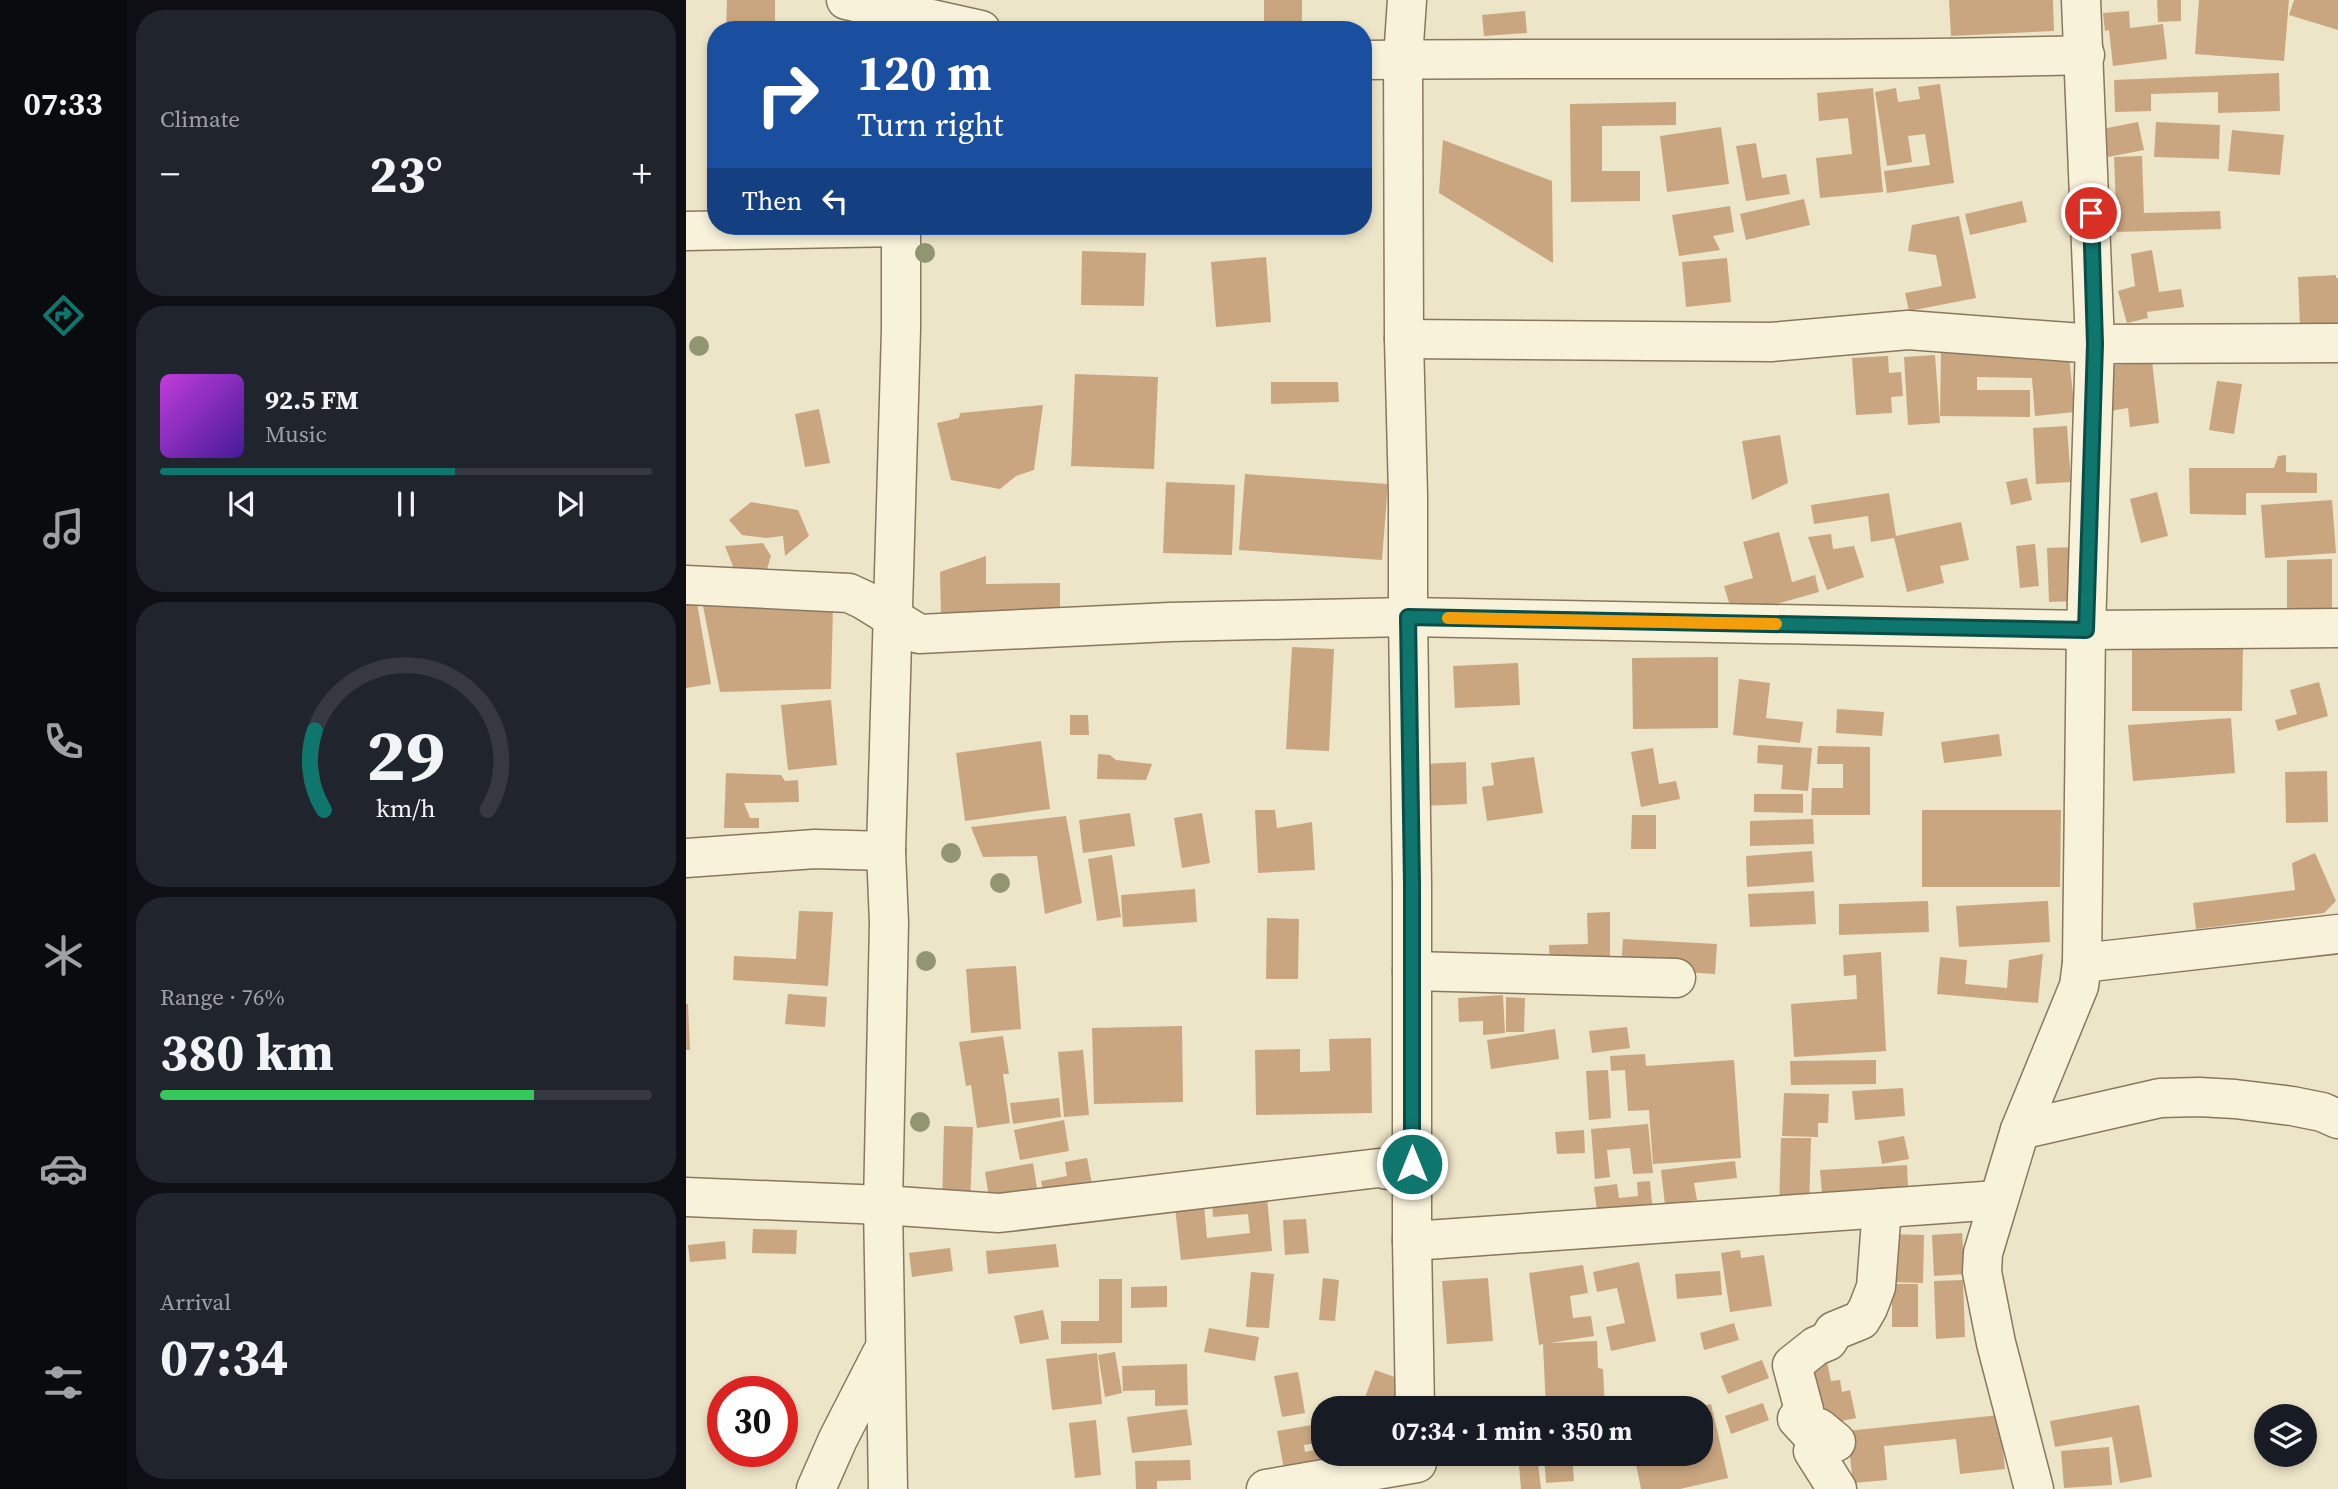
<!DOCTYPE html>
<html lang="en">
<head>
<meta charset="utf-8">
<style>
	body { margin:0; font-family:"Source Serif 4",serif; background:#20242c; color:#f1f3f6; height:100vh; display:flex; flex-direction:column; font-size:26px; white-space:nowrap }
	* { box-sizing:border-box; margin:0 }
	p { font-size:23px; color:#9ea1a6 }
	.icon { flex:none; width:38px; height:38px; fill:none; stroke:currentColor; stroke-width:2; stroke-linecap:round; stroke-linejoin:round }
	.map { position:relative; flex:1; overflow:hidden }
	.panel { display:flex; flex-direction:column; gap:10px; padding:10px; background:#0d0f14; width:560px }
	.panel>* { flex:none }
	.banner { position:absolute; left:21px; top:21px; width:665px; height:214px; border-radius:28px; box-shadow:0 4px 10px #0003; background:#1a4fa0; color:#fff; overflow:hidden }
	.tools { position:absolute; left:1568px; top:1404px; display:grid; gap:14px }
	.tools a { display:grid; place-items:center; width:63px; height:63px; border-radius:50%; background:#171b24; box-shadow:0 4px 10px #0003; font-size:35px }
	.speed { position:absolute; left:21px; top:1376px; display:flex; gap:14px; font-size:35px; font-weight:700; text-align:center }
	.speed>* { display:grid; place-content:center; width:91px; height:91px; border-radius:50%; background:#171b24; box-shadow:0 4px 10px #0003; line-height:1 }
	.speed .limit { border:10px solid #d22; background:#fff; color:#111 }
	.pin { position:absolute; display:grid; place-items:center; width:60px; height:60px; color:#fff; margin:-30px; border:4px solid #fff; border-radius:50%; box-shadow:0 2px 7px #0007 }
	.me { position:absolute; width:77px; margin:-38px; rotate:0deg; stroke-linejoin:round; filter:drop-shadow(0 0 5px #0008) }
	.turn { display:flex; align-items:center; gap:24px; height:147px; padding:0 35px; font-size:32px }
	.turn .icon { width:91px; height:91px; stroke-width:2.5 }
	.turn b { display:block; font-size:49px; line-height:60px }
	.then { display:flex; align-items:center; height:66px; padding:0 35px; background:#0003; gap:14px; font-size:26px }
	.big { font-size:52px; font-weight:700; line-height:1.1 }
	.panel .tile { flex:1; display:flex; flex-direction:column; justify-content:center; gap:10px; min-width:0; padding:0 24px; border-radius:28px; background:#20242c }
	.panel .dial { align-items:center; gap:0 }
	.dial svg { height:182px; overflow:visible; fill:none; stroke:#363941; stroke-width:7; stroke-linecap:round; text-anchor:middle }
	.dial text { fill:#f1f3f6; stroke:none }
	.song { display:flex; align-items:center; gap:21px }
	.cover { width:84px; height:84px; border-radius:10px; background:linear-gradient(135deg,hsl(290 70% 55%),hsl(260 70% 35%)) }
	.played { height:7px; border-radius:4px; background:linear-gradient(90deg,#0f766e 60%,#363941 60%) }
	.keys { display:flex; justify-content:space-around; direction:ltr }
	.heat { display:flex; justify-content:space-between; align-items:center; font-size:38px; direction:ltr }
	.charge { height:10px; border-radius:5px; background:linear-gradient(90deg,#34c759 76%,#363941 0) }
	.trip { position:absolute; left:625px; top:1396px; width:402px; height:70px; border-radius:28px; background:#171b24; box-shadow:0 4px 10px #0003; font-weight:700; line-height:70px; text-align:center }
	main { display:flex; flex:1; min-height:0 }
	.menu { display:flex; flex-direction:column; width:126px; justify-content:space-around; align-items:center; background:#090b0e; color:#9ea1a6 }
	.menu .icon { width:49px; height:49px }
	.menu .current { color:#0f766e }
	.menu b { font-size:32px; color:#f1f3f6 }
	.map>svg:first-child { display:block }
	.building { fill:#c9a680 }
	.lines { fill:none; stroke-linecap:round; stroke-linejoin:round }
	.minor-casing { stroke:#88785e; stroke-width:41 }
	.minor { stroke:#f8f2db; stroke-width:38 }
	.tree { fill:#919570 }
	.route-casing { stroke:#0a4d48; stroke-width:18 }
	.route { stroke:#0f766e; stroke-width:12 }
	.slow { stroke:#f59e0b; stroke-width:12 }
</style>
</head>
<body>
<main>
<nav class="menu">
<b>07:33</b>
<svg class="icon current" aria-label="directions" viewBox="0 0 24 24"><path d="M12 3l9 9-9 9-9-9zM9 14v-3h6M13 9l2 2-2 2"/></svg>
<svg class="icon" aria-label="music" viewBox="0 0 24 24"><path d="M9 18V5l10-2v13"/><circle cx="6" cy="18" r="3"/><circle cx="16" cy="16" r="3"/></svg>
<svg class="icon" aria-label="phone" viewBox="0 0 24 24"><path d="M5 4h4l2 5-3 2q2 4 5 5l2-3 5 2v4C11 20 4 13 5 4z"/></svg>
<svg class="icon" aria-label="climate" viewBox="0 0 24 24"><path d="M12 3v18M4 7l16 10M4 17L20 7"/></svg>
<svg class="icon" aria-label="car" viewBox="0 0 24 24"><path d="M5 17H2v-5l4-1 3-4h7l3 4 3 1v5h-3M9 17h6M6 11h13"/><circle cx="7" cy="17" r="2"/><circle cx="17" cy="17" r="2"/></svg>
<svg class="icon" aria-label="filters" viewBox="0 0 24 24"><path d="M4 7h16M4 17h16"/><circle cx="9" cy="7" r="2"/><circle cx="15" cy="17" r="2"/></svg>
</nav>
<section class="panel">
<div class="tile"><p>Climate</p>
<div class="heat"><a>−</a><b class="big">23°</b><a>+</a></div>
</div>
<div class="tile">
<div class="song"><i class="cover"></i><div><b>92.5 FM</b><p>Music</p></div></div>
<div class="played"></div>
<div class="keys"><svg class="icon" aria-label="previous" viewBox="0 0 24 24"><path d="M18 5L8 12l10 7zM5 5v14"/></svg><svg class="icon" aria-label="pause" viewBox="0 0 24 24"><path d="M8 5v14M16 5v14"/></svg><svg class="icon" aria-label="next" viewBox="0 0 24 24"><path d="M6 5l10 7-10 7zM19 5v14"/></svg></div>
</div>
<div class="tile dial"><svg viewBox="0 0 100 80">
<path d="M14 69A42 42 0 1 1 86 69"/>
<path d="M14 69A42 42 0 0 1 10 34" stroke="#0f766e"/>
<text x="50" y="56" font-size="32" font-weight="700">29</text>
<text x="50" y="72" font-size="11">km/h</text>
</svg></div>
<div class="tile"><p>Range · 76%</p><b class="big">380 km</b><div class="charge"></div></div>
<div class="tile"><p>Arrival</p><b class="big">07:34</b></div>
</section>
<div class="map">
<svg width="1652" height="1489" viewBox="0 0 1652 1489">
	<rect width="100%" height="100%" fill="#ede5c8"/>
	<g class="building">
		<path d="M41 0H89V27L57 26 58 30H40Z"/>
		<rect x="578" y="0" width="38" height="30"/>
		<path d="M1263 0H1367L1368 31 1265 36Z"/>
		<path d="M1471 0H1495V21L1472 22Z"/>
		<path d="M1513 0H1603L1598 61 1509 54Z"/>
		<path d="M1608 0H1652V30L1603 15Z"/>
		<path d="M839 11 841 33 798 36 796 15Z"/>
		<path d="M1443 11 1444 28 1477 24 1481 59 1427 66 1423 30 1419 31 1417 13Z"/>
		<path d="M1593 73 1594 111 1532 113V92L1465 94V111L1429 112 1428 80Z"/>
		<path d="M1254 84 1268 183 1201 193 1198 171 1244 165 1239 134 1222 136 1226 162 1201 166 1189 92 1210 88 1212 102 1234 99 1232 87Z"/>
		<path d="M677 86H684L683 117H677Z"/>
		<path d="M1187 88 1197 192 1134 198 1130 158 1166 154 1162 118 1133 121 1131 93Z"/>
		<path d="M990 102V125L916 126V171H954V201L885 202 884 104Z"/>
		<path d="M1452 122 1458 150 1417 158 1411 130Z"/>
		<path d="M1470 122 1534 125 1533 159 1468 157Z"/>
		<path d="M1035 127 1043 184 981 192 974 136Z"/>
		<path d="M1546 130 1598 135 1594 175 1542 171Z"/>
		<path d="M757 140 866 181 867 263 753 193Z"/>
		<path d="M1070 143 1076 178 1100 174 1104 194 1060 201 1050 146Z"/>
		<path d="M1456 156 1458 213 1534 211 1535 229 1431 232 1428 157Z"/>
		<path d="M1118 199 1124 225 1060 240 1054 214Z"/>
		<path d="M1336 201 1341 222 1284 235 1279 214Z"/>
		<path d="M1044 206 1048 232 1027 236 1034 250 993 256 986 215Z"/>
		<path d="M1273 216 1290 298 1223 311 1219 293 1256 286 1250 255 1222 251 1226 225Z"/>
		<path d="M1466 250 1473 292 1495 289 1498 307 1461 312 1462 318 1441 323 1432 291 1449 286 1445 254Z"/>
		<path d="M396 251 460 253 458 306 395 305Z"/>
		<path d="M580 257 585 322 530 327 525 262Z"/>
		<path d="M1041 258 1045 302 1000 307 996 262Z"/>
		<path d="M1650 275V278H1652V325L1614 327 1612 277Z"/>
		<path d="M1255 348H1382L1389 412 1349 416 1346 378 1291 377V390H1344V417L1254 416Z"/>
		<path d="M1249 355 1254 423 1222 425 1218 357Z"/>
		<path d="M1202 356 1203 373 1215 372 1217 396 1205 397 1206 413 1170 415 1166 358Z"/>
		<path d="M1466 361 1473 423 1444 427 1442 408 1424 411 1419 366Z"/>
		<path d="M389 374 472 377 468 469 385 466Z"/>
		<path d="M1531 381 1556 384 1548 434 1523 430Z"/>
		<path d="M585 382H652L653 402 585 404Z"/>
		<path d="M357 405 348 470 330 476 314 489 265 480 251 423 273 418 274 413Z"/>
		<path d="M133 409 144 463 119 467 109 414Z"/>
		<path d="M1381 426 1385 482 1350 484 1347 428Z"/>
		<path d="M1094 435 1102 483 1066 500 1056 441Z"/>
		<path d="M1600 455V472L1631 473V493H1560V515L1504 514 1503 468H1588L1592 456Z"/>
		<path d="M559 474 702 484 696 560 553 550Z"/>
		<path d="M1341 478 1346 500 1325 505 1320 482Z"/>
		<path d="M480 482 549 485 546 555 477 553Z"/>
		<path d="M1471 492 1482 536 1455 543 1444 499Z"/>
		<path d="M1203 493 1210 536 1275 522 1283 560 1254 566 1258 583 1221 592 1208 538 1185 542 1182 516 1128 524 1125 505Z"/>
		<path d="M1646 500 1650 553 1579 558 1575 505Z"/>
		<path d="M65 502 112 510 123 536 99 556 97 536 80 538 56 535 43 520Z"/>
		<path d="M1093 532 1106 582 1129 575 1133 592 1047 616 1038 586 1067 578 1057 542Z"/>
		<path d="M1145 534 1147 549 1168 546 1178 577 1141 590 1122 537Z"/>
		<path d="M77 543 85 556 81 569H48L39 546Z"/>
		<path d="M1349 544 1353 586 1334 588 1330 546Z"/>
		<path d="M1389 547 1391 601 1363 602 1361 548Z"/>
		<path d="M300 556V584L374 583V613L255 615 254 572Z"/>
		<path d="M1646 559V610H1601V560Z"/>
		<path d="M10 597 25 684 0 688V602Z"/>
		<path d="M16 601 147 605 145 689 34 692Z"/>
		<path d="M1557 644 1556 711H1446V645Z"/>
		<path d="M606 647 648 649 643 751 600 749Z"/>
		<path d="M1032 657V728L947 729 946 658Z"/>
		<path d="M832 663 834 705 769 708 767 666Z"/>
		<path d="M1053 679 1084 683 1080 718 1117 722 1114 743 1047 735Z"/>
		<path d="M1633 682 1642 716 1592 731 1589 720 1611 714 1604 690Z"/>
		<path d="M145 700 151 765 102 770 95 705Z"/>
		<path d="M1151 709 1198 712 1196 736 1150 733Z"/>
		<path d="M384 715H402L403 735H384Z"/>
		<path d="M1545 718 1549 773 1447 781 1442 725Z"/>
		<path d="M1313 734 1316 756 1258 763 1255 742Z"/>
		<path d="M355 741 364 809 279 821 270 753Z"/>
		<path d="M1072 745 1126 748 1122 791 1095 789 1097 765 1071 763Z"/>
		<path d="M1132 746 1184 747V815H1125L1126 788H1157V764H1131Z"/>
		<path d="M967 748 973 784 990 781 994 799 955 807 945 752Z"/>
		<path d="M412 754 424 755 430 760 466 764 460 780 411 779Z"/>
		<path d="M848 757 857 813 801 821 796 787 808 785 805 763Z"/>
		<path d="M780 762 781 804 738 806 736 764Z"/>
		<path d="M1641 771 1642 822 1600 823 1599 772Z"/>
		<path d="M40 773 95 775 99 781 112 780 113 802 58 803 64 818H73V828H38Z"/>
		<path d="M1068 794H1117V813L1068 812Z"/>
		<path d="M569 810H589L591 828 626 822 629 870 572 873Z"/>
		<path d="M1236 810H1375L1374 887H1236Z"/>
		<path d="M444 813 449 846 397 853 393 820Z"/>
		<path d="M516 813 524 863 496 868 488 818Z"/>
		<path d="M946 815H970V849H945Z"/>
		<path d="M380 816 396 903 359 914 351 856 297 857 285 827Z"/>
		<path d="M1127 819 1128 844 1064 846V821Z"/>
		<path d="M1126 851 1128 882 1061 887 1060 856Z"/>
		<path d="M1629 853 1650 901 1638 913 1510 929 1507 903 1609 890 1606 863Z"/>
		<path d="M426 855 435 917 411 921 402 859Z"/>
		<path d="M509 889 511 922 437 927 435 895Z"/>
		<path d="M1128 891 1130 924 1064 927 1062 894Z"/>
		<path d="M1242 901 1243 932 1153 935V904Z"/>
		<path d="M1362 901 1364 942 1273 947 1270 906Z"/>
		<path d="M113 911 147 912 142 986 47 980 48 956 110 959Z"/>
		<path d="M924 912V969L864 970 863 945 902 944 901 913Z"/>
		<path d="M581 918 613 919 612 979H580Z"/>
		<path d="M937 939 1031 944 1029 974 935 968Z"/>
		<path d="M1195 952 1200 1051 1108 1057 1105 1004 1171 999 1170 975 1158 976 1157 955Z"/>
		<path d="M1357 954 1352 1003 1251 994 1254 957 1281 960 1279 984 1321 988 1323 960Z"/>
		<path d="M330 966 335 1029 285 1033 280 969Z"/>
		<path d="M102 994 141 997 139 1027 99 1024Z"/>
		<path d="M817 995 819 1033 797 1035V1021L773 1022 772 998Z"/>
		<path d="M820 997 839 998 838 1032H820Z"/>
		<path d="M0 1004H2L4 1050H0Z"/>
		<path d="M496 1026 497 1102 408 1104 406 1028Z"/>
		<path d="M941 1027 944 1048 906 1053 903 1031Z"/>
		<path d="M869 1029 873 1059 805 1069 801 1040Z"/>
		<path d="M317 1036 323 1074H317L324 1123 291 1128 285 1085 280 1086 273 1042Z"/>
		<path d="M685 1038 686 1113 570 1115 569 1050 614 1049V1072L644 1071 643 1039Z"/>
		<path d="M397 1050 403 1115 378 1117 372 1052Z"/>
		<path d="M959 1054 960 1066 1048 1060 1055 1158 967 1164 963 1110 942 1111 939 1070 925 1071 924 1056Z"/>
		<path d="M1190 1060V1084L1105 1085 1104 1061Z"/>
		<path d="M922 1070 925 1118 903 1120 900 1071Z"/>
		<path d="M1217 1088 1219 1116 1169 1120 1166 1091Z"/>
		<path d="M1098 1093 1143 1094 1142 1123H1132V1137L1096 1136Z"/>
		<path d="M373 1098 375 1117 327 1124 324 1103Z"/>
		<path d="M378 1120 383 1151 334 1160 328 1130Z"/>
		<path d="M962 1124 967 1173 947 1174 944 1148 921 1150 924 1177 909 1179 905 1129Z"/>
		<path d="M258 1126 287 1127 284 1206H256Z"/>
		<path d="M898 1130 899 1153 871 1154 869 1132Z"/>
		<path d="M1218 1136 1223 1159 1196 1164 1192 1141Z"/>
		<path d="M1095 1138H1125L1123 1210H1093Z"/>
		<path d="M401 1158 408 1195 360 1205 355 1181 381 1176 379 1162Z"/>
		<path d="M1049 1161 1051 1178 1008 1183 1011 1200 979 1205 975 1170Z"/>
		<path d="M347 1163 353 1201 305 1210 299 1172Z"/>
		<path d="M1221 1165 1222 1188 1136 1193 1134 1170Z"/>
		<path d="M964 1181 967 1214 912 1219 908 1187 931 1184 933 1198 952 1196 951 1182Z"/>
		<path d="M581 1197 586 1251 495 1260 489 1208 518 1205 521 1238 564 1233 562 1214 527 1217 526 1202Z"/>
		<path d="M620 1219 623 1253 599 1255 597 1220Z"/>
		<path d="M67 1229 111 1230 110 1254 66 1253Z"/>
		<path d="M1276 1233 1279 1274 1248 1276 1246 1235Z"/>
		<path d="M1203 1234 1238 1235 1237 1283 1202 1282Z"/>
		<path d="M39 1241 40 1259 4 1262 2 1245Z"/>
		<path d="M370 1244 373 1267 302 1274 300 1251Z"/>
		<path d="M264 1248 267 1271 226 1277 223 1253Z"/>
		<path d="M1054 1250 1055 1258 1078 1255 1086 1306 1044 1312 1035 1253Z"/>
		<path d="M953 1262 970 1341 925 1351 920 1327 939 1323 931 1288 911 1292 907 1272Z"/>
		<path d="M897 1265 902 1293 884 1296 887 1318 905 1316 908 1336 863 1343 911 1341 912 1368 917 1369 919 1409H860L857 1344 853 1345 843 1273Z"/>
		<path d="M1034 1271 1036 1295 991 1299 989 1274Z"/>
		<path d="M565 1272 588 1274 583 1328 560 1327Z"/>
		<path d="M637 1278 653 1280 649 1321 633 1320Z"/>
		<path d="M802 1278 807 1341 761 1344 756 1281Z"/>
		<path d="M413 1279H436V1343L375 1344V1321H413Z"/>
		<path d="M1277 1280 1279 1337 1250 1339 1248 1281Z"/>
		<rect x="1206" y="1284" width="26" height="43"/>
		<path d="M481 1286V1307L445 1308V1287Z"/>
		<path d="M357 1310 363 1339 334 1344 328 1316Z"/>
		<path d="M1048 1323 1053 1340 1018 1350 1014 1333Z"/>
		<path d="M523 1328 573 1337 569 1361 518 1352Z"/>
		<path d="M429 1352 436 1393 419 1397 412 1355Z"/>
		<path d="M411 1353 416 1404 366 1410 360 1359Z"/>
		<path d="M1076 1360 1083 1378 1042 1394 1035 1376Z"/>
		<path d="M1141 1362 1145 1381 1154 1380 1156 1392 1164 1390 1170 1418 1123 1428 1110 1368Z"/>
		<path d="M501 1364 502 1405 469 1406V1390L437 1391 436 1366Z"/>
		<path d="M689 1370 717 1380 706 1409H693L677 1403Z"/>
		<path d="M612 1372 619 1413 596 1417 588 1376Z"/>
		<path d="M1077 1403 1083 1420 1045 1434 1039 1416Z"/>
		<path d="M1025 1404 1042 1478 994 1489H955L948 1454H1015V1409L1008 1408Z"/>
		<path d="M1453 1405 1466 1477 1434 1483 1426 1437 1369 1447 1364 1421Z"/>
		<path d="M501 1409 506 1445 446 1453 441 1417Z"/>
		<path d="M1313 1415 1319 1469 1274 1474 1270 1439 1198 1446 1201 1480 1167 1483 1161 1431Z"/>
		<path d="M410 1420 415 1475 389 1478 383 1423Z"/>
		<path d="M637 1423V1442L618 1445 619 1452 637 1448V1454H645L647 1467 599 1475 591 1431Z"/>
		<path d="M1423 1447 1426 1485 1378 1488 1375 1451Z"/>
		<path d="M832 1454H851L855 1489H835Z"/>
		<path d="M858 1454H886L888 1481 860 1483Z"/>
		<path d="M504 1460 505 1480 471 1481V1489H450L449 1461Z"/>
	</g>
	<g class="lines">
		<g class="minor-casing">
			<g id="minor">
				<path d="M160 0 295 30"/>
				<path d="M721 0 717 59 718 339 722 495V617L726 884V1241L729 1409"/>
				<path d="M677 60C918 57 1158 62 1399 55"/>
				<path d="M0 231 215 227"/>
				<path d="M718 339 1085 342 1222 330 1409 344 1652 343"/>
				<path d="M0 585 163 593 178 600 233 634 484 622 722 617 1400 630 1652 628"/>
				<path d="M0 858 129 849 200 851"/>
				<path d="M1396 963 1652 934"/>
				<path d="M726 971 990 978"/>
				<path d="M1334 1130 1474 1098 1513 1097 1549 1099 1606 1106 1636 1112 1652 1119"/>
				<path d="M0 1197 197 1205 313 1213 693 1168 702 1170 726 1164"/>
				<path d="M726 1241 1312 1200"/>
				<path d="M130 1489 152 1439 196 1353"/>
				<path d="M202 1489 197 1205 203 923 200 851 215 329V226"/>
				<path d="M580 1489 731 1463"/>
				<path d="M1151 1489 1127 1451 1150 1442 1133 1428 1122 1431 1111 1419 1118 1410 1106 1365 1130 1346 1142 1341 1148 1331 1175 1320 1182 1308 1190 1287 1196 1208"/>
				<path d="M1348 1489 1310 1343 1296 1272 1297 1253 1334 1130 1393 986 1396 963 1400 630 1409 344 1395 0"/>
			</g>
		</g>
		<use href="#minor" class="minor"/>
	</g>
	<g class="tree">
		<circle cx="239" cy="253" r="10"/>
		<circle cx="13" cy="346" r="10"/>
		<circle cx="265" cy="853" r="10"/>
		<circle cx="314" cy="883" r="10"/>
		<circle cx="240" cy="961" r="10"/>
		<circle cx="234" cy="1122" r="10"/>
	</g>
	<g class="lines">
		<g class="route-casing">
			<path id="route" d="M726 1164V884L722 617 1400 630 1409 344 1405 213"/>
		</g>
		<use href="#route" class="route"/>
		<path class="slow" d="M762 618 1090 624"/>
	</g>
</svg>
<div class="tools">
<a><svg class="icon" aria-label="layers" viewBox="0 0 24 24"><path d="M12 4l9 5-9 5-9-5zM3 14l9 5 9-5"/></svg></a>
</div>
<div class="speed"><div class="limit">30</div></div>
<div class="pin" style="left:1405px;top:213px;background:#d93025"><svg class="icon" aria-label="arrive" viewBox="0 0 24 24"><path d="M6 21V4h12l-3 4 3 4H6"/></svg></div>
<svg class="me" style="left:726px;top:1164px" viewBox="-20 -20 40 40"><circle r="17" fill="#0f766e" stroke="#fff" stroke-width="3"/><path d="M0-11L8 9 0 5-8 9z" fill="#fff"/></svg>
<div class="trip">07:34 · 1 min · 350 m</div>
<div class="banner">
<div class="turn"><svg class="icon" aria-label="right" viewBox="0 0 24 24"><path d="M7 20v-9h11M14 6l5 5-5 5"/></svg><div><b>120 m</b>Turn right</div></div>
<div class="then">Then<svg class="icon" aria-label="left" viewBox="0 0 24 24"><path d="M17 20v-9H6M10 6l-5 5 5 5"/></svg></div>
</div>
</div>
</main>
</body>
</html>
